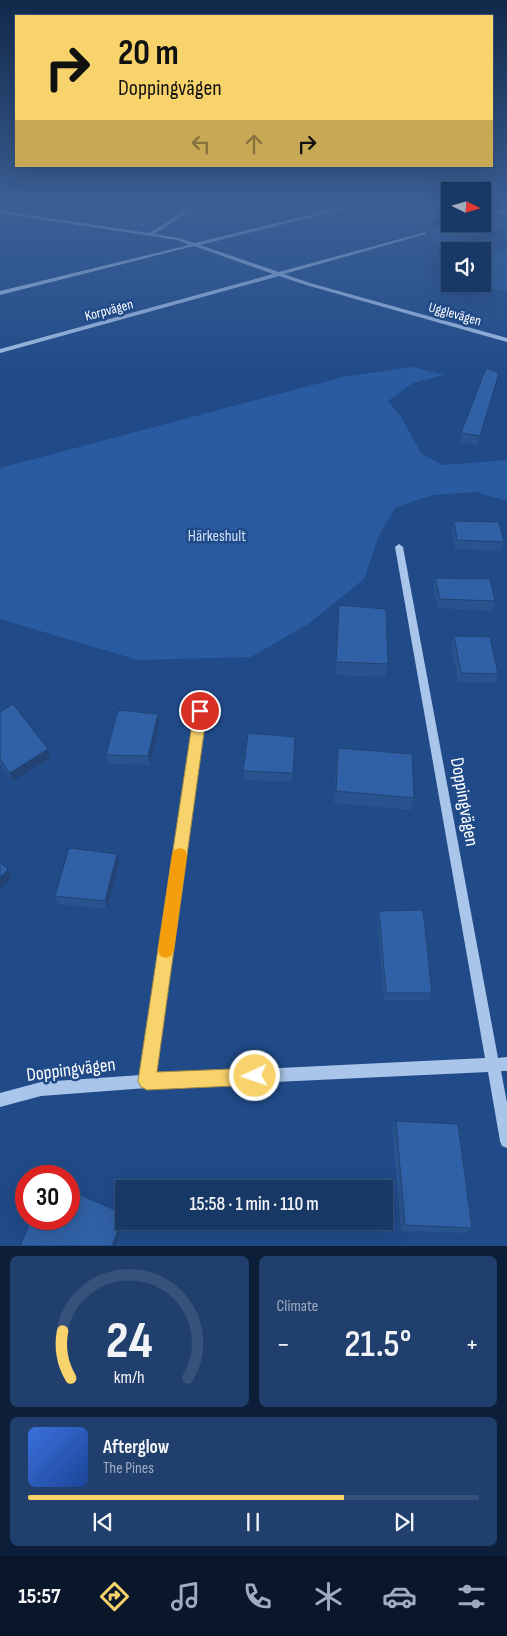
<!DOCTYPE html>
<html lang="en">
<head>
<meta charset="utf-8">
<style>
	body { margin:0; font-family:"Sofia Sans Condensed",sans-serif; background:#213f6c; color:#f1f3f6; height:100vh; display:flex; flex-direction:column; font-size:19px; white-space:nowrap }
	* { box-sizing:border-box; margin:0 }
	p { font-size:16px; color:#9facbf }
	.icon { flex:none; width:28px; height:28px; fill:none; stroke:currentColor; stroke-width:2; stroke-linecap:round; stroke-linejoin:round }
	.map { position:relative; height:1246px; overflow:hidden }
	.drawer { display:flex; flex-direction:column; gap:10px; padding:10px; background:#0d1f38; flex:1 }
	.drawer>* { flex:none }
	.banner { position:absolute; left:15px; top:15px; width:478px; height:152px; border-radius:0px; box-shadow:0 5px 20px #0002,0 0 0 1px #36527a; background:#f8d36b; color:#111; overflow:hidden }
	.needle { width:32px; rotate:95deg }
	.buttons { position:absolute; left:441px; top:182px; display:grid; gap:10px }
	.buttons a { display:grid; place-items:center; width:50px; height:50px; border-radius:0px; background:#183866; box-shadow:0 5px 20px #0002,0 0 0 1px #36527a; font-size:25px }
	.speed { position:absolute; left:15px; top:1165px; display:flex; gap:10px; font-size:25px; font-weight:700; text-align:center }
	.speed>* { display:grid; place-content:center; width:65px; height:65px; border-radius:50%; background:#183866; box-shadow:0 5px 20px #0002,0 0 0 1px #36527a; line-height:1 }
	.speed .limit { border:8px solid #d22; background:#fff; color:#111 }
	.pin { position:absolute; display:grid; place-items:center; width:42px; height:42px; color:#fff; margin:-21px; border:2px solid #fff; border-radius:50%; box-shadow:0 1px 5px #0007 }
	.me { position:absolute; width:55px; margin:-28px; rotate:267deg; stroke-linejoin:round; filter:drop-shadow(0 0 4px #0008) }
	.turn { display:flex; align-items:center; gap:18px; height:105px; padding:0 20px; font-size:22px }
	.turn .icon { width:65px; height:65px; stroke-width:2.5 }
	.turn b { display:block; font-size:35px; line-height:42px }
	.lanes { display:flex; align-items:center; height:48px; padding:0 20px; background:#0003; justify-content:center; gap:25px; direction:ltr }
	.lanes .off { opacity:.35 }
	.big { font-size:38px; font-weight:600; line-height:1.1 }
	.drawer .tile { flex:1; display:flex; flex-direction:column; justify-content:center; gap:8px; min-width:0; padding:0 18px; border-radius:8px; background:#213f6c }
	.drawer .dial { align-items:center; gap:0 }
	.dial svg { height:130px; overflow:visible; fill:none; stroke:#36527a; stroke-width:7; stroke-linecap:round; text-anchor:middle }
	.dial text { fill:#f1f3f6; stroke:none }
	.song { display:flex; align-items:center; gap:15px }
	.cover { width:60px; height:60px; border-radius:8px; background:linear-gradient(135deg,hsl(220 70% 55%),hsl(220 70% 35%)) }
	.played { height:5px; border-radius:2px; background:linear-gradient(90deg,#f8d36b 70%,#36527a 70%) }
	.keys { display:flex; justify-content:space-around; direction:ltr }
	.heat { display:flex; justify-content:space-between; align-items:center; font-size:28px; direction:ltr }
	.drawer .tiles { flex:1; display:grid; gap:10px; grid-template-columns:1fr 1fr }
	.tile:last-child { grid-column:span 2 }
	.trip { position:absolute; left:115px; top:1180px; width:278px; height:50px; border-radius:0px; background:#183866; box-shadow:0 5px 20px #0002,0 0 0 1px #36527a; font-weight:600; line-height:50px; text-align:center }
	.tabs { display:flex; height:80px; justify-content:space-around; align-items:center; background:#0a1629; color:#9facbf }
	.tabs .icon { width:35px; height:35px }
	.tabs .selected { color:#f8d36b }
	.tabs b { font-size:22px; color:#f1f3f6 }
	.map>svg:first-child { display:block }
	.green { fill:#2a5ba0 }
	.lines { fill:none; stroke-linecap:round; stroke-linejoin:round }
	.minor { fill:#aac5ea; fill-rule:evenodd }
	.wall { fill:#29538e }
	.shaded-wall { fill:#224374 }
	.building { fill:#3060a5; stroke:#224374 }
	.route { fill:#f8d36b; stroke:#a18946 }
	.slow { fill:#f59e0b }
	.labels { text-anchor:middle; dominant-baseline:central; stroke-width:5; stroke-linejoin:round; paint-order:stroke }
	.far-street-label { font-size:14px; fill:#fff; stroke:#204a88 }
	.park-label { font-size:16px; fill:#cfe0f8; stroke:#204a88 }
	.near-street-label { font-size:19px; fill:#fff; stroke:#204a88 }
</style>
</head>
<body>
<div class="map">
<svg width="507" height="1246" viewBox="0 0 507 1246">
	<rect width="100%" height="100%" fill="#204a88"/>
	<g class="green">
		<path d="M507 249V290L488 289 479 284H482L483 254Z"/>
		<path d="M412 367 444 375 413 383 388 401 401 417 421 453 442 465 507 460V501L476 492 433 495 396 507 379 535 364 579 308 624 251 657 138 660 0 619V468L343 377Z"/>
	</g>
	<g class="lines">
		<g class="minor">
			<path d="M194 206H198L154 234 178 238 195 243 346 206H352V207L200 245 279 272 455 224H461L284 274 310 283 507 338V342L306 285 279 276 0 353V349L273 274 194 246 0 295V291L189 245 177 240 0 213V211L149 233Z"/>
			<path d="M507 210V212L482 218V216Z"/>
			<path d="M399 544 403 547 498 1058 507 1057V1071H501L507 1103V1148L502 1146 500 1141 488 1072 147 1088 41 1096 0 1107V1093L41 1082 141 1075 195 711 197 708 200 707 203 708 205 711 155 1074 485 1058 395 547Z"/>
		</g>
	</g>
	<g class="wall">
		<path d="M413 209 450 224 486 212 507 222V233L437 255 425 236 426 230 422 231 412 216Z"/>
		<path d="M497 381 478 445 460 442 461 433Z"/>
		<path d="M454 521 504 542 501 551 455 549 452 530Z"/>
		<path d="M435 578 495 601 493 611 438 608 433 587Z"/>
		<path d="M339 605 388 664 385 677 335 675Z"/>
		<path d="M454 636 498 674 495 683 458 682 451 645Z"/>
		<path d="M0 712 50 758 13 781 0 764Z"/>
		<path d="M158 714 159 723 150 765 108 764 106 755Z"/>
		<path d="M295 737 292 782 243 780V771Z"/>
		<path d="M338 748 414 798 411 810 334 803 336 760Z"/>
		<path d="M119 862 107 909 58 904 55 896Z"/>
		<path d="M379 911 432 993 429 1000H384L377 919Z"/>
		<path d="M396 1121 472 1228 465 1233 401 1231 392 1128Z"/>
	</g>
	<g class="shaded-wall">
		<path d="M487 207 485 213 482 214V208Z"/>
		<path d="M450 217V223L422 231 423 224Z"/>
		<path d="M507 227V233L437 255 438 248Z"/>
		<path d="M499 373 497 381 478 445 480 436Z"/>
		<path d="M158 714 159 723 150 765 148 756Z"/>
		<path d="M48 749 50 758 13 781 10 773Z"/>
		<path d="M117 854 119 862 107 909 105 901Z"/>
		<path d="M8 870 12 878 0 889V877Z"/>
		<path d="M124 1214V1221H125L116 1246H112Z"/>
	</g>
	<g class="building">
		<path d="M450 207V217L423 224 413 209Z"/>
		<path d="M492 211 507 222V227L438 248 426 229 450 223V224H482V213Z"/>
		<path d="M486 368 499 373 480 436 461 433Z"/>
		<path d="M454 521 499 522 504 542 457 540Z"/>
		<path d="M435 578 490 579 495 601 440 599Z"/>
		<path d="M339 605 386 609 388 664 336 662Z"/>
		<path d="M454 636 490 637 498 674 461 673Z"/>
		<path d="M13 704 48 749 10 773 0 759V712Z"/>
		<path d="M118 710 158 714 148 756 106 755Z"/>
		<path d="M248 733 295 737 293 773 243 771Z"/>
		<path d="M338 748 412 754 414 798 336 791Z"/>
		<path d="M69 848 117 854 105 901 55 896Z"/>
		<path d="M0 862 8 870 0 877Z"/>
		<path d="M423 910 432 993H386L379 911Z"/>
		<path d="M396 1121 458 1124 472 1228 405 1225Z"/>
		<path d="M69 1190 124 1214 112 1246H20L32 1219H69Z"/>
	</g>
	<linearGradient id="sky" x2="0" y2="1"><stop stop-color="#12294b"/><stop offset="0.54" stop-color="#3c6096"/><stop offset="1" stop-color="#3c6096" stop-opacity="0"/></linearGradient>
	<rect width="507" height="380" fill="url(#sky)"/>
	<path class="route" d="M200 706 205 708 207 711 157 1072 255 1068 261 1070 264 1076 261 1083 255 1085 147 1090 141 1087 138 1081 194 711 196 708Z"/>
	<path class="slow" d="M180 848 185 850 187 855 174 950 171 956 166 958 160 956 158 950 172 855 174 850Z"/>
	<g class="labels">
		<g class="far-street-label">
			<text transform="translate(109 310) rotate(-15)">Korpvägen</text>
			<text transform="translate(455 314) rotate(16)">Ugglevägen</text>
		</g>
		<g class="park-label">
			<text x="217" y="536">Härkeshult</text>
		</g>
		<g class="near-street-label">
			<text transform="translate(464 802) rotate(80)">Doppingvägen</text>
			<text transform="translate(71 1070) rotate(-7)">Doppingvägen</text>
		</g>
	</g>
</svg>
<div class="buttons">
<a><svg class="needle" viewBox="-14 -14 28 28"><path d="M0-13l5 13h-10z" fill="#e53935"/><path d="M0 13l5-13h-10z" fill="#9facbf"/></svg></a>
<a><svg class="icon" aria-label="sound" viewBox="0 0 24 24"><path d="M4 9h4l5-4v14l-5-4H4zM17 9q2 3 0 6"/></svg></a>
</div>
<div class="speed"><div class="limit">30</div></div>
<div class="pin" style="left:200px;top:711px;background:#d93025"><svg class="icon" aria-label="arrive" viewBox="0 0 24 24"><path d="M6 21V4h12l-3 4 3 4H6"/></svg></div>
<svg class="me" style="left:255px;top:1076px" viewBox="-20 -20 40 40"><circle r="17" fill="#f8d36b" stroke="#fff" stroke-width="3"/><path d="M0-11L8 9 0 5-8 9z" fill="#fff"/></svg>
<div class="trip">15:58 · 1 min · 110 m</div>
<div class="banner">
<div class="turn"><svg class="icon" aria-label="right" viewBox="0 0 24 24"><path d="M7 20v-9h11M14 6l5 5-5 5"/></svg><div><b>20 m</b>Doppingvägen</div></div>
<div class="lanes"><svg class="icon off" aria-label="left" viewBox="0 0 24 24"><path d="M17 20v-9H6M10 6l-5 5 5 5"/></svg><svg class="icon off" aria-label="ahead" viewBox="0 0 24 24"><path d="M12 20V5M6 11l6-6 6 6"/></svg><svg class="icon" aria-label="right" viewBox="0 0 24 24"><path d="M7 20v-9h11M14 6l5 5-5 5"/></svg></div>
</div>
</div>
<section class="drawer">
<div class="tiles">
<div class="tile dial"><svg viewBox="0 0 100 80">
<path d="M14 69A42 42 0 1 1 86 69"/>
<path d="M14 69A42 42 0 0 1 9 40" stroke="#f8d36b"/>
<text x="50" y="56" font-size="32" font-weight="700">24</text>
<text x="50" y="72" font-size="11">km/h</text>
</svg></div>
<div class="tile"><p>Climate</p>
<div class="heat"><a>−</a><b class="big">21.5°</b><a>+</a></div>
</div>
<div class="tile">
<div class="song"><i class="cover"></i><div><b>Afterglow</b><p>The Pines</p></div></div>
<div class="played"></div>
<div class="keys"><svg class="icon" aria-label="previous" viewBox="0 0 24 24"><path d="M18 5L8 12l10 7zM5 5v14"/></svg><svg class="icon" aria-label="pause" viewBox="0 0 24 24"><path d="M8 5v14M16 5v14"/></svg><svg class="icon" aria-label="next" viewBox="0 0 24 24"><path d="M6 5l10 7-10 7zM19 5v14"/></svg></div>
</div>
</div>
</section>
<nav class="tabs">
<b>15:57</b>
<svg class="icon selected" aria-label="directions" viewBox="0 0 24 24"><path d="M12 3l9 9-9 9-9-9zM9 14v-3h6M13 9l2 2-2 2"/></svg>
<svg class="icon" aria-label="music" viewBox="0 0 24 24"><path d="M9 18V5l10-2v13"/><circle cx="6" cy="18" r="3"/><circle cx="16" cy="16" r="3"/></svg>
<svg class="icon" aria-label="phone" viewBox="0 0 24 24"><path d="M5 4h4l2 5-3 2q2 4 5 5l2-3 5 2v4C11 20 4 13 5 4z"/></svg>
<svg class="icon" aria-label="climate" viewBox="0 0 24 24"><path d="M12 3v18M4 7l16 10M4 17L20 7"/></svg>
<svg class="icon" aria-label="car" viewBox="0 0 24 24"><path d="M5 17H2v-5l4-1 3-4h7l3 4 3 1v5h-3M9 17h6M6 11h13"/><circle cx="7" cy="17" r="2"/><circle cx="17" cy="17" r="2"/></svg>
<svg class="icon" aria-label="filters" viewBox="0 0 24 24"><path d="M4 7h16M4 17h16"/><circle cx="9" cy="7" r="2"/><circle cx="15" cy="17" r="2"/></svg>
</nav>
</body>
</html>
